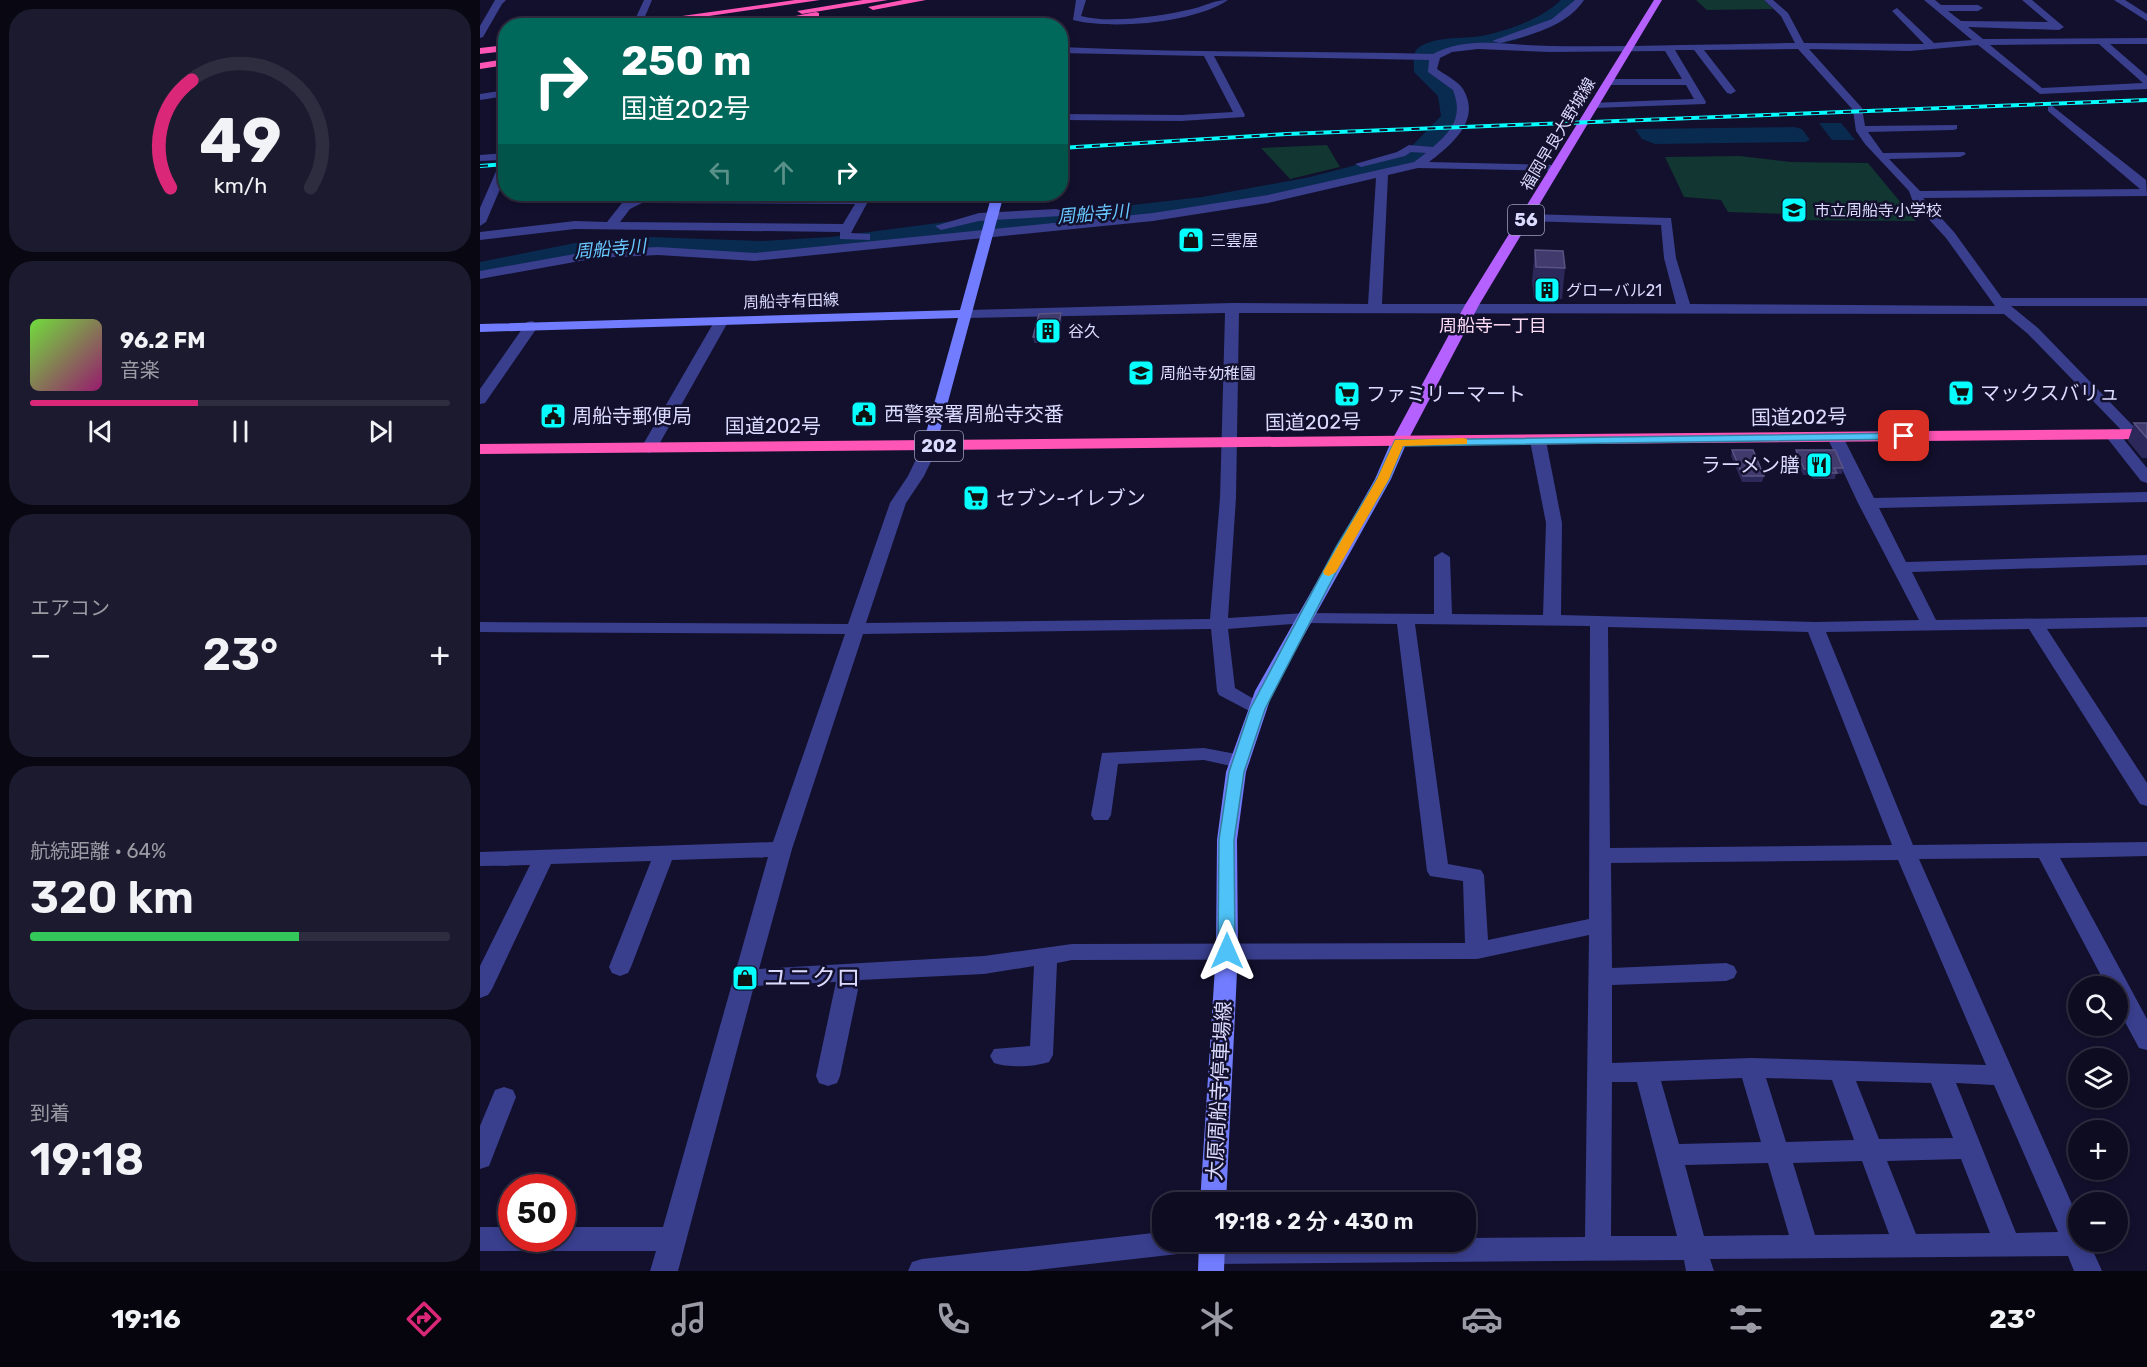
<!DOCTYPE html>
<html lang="ja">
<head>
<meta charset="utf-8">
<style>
	body { margin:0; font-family:Rubik,"Noto Sans JP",sans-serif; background:#1c1a2e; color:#f1f3f6; height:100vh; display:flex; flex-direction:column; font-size:22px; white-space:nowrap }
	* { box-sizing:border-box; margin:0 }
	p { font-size:20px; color:#9b9ba5 }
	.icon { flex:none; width:33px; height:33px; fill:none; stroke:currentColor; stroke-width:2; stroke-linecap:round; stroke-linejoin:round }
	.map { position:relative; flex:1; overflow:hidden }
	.sheet { display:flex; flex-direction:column; gap:9px; padding:9px; background:#080712; width:480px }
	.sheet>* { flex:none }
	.hud { position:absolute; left:18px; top:18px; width:570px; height:183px; border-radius:24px; box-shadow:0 3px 9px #0003,0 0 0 2px #2e2c3f; background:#00695c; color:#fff; overflow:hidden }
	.fabs { position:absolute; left:1588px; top:976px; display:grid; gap:12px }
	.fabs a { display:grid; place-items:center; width:60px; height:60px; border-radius:50%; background:#0e0c21; box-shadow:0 3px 9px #0003,0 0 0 2px #2e2c3f; font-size:30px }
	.speed { position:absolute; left:18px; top:1174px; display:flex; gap:12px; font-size:30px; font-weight:700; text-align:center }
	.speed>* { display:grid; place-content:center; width:78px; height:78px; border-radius:50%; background:#0e0c21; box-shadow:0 3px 9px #0003,0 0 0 2px #2e2c3f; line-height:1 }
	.speed .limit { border:9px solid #d22; background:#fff; color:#111 }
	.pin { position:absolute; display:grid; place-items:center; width:51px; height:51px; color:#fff; margin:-26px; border-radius:12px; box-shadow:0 3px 9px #0006 }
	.me { position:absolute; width:66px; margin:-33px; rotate:0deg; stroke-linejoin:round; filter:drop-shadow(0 0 4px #0008) }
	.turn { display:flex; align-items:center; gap:21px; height:126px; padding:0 24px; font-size:27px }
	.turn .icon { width:78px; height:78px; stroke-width:2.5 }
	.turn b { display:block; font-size:42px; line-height:51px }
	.lanes { display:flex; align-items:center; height:57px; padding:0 24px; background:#0003; justify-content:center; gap:30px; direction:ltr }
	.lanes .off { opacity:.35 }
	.big { font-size:45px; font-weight:600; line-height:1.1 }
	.sheet .card { flex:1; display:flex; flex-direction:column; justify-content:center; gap:9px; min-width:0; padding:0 21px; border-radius:24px; background:#1c1a2e }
	.sheet .dial { align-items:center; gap:0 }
	.dial svg { height:156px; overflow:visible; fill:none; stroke:#2e2c3f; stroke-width:7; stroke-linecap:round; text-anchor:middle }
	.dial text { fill:#f1f3f6; stroke:none }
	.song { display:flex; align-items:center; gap:18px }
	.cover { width:72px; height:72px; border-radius:9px; background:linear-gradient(135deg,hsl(100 70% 55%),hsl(320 70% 35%)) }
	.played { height:6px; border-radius:3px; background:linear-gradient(90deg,#db2777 40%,#2e2c3f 40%) }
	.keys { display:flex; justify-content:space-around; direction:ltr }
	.heat { display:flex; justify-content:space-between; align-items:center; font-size:33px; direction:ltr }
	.charge { height:9px; border-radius:4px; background:linear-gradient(90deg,#34c759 64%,#2e2c3f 0) }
	.trip { position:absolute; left:672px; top:1192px; width:324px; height:60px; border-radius:24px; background:#0e0c21; box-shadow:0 3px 9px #0003,0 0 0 2px #2e2c3f; font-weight:600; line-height:60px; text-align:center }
	.tab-bar { display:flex; height:96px; justify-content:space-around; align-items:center; background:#06050d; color:#9b9ba5 }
	.tab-bar .icon { width:42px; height:42px }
	.tab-bar .current { color:#db2777 }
	.tab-bar b { font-size:27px; color:#f1f3f6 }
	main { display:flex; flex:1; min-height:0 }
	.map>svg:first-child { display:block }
	.green { fill:#123631 }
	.water { fill:#0a2b50 }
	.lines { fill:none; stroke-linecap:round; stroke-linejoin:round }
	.river { fill:#0a2b50; fill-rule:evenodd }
	.street { fill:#393e8d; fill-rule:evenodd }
	.secondary { fill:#717cff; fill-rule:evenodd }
	.primary { fill:#b561ff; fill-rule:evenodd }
	.highway { fill:#ff55b7; fill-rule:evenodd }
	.rail-casing { stroke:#06feff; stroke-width:4 }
	.rail { stroke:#12102c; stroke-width:2; stroke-dasharray:8; stroke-linecap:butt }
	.wall { fill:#2d285a }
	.shaded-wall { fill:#1a1740 }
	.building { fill:#403b6c; stroke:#585483; stroke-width:1.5 }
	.route { fill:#4fc3f7; stroke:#337fa1; stroke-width:1.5 }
	.slow { fill:#f59e0b }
	.labels { text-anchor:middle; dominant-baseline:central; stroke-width:5; stroke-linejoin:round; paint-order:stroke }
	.far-street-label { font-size:16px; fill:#dbdaff; stroke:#12102c }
	.far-poi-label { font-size:16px; fill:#dbdaff; stroke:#12102c; text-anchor:start }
	.far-water-label { font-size:18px; font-style:italic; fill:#68c8ff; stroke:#12102c }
	.shield { fill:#12102c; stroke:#9f9dc0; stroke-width:1.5 }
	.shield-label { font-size:18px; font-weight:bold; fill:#dbdaff }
	.far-neighbourhood-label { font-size:18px; fill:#ffdcf6; stroke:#12102c }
	.poi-label { font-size:20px; fill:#dbdaff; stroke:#12102c; text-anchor:start }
	.street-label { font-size:20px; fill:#dbdaff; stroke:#12102c }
	.near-poi-label { font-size:24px; fill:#dbdaff; stroke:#12102c; text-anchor:start }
</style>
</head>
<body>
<main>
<section class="sheet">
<div class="card dial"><svg viewBox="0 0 100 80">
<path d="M14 69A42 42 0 1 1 86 69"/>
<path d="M14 69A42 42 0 0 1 25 14" stroke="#db2777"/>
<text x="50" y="56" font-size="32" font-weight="700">49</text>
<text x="50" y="72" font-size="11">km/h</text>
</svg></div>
<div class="card">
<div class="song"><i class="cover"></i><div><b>96.2 FM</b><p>音楽</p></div></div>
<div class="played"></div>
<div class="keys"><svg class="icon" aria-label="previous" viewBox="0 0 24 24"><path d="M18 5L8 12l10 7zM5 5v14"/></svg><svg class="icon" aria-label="pause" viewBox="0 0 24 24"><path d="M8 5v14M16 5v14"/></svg><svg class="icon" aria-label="next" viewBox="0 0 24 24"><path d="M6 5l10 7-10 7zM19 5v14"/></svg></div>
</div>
<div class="card"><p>エアコン</p>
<div class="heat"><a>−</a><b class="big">23°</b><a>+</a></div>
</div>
<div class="card"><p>航続距離 · 64%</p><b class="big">320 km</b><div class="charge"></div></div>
<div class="card"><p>到着</p><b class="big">19:18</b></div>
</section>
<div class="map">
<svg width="1667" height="1271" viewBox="0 0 1667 1271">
	<rect width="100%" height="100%" fill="#12102c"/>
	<g class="green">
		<path d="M1216 0H1284L1293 9 1227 10Z"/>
		<path d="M847 145 860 167 810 179 781 148Z"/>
		<path d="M1260 156 1311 162 1388 163 1436 221 1309 220 1304 214 1248 212 1241 200 1204 197 1185 157Z"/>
	</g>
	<g class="water">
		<path d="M1339 123H1361L1375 140H1352Z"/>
		<path d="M1314 127 1322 129 1330 140 1325 142 1175 144 1162 139 1155 129Z"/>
	</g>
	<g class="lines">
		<path class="river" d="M1081 0H1102C1082 29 1035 41 1002 48 986 51 970 50 956 56V70L980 96 985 117 944 162 831 192 722 213 644 222 527 230 351 253 281 257 169 253 95 259 0 278V262L95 243 169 237 281 241 351 237 527 214 644 206 722 197 830 177 926 152 961 116 958 96 934 72C934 66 932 54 937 49 951 36 983 39 1001 36 1027 31 1062 19 1081 0Z"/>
		<g class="street">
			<path d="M15 0H26L22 4 3 37 0 38V26Z"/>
			<path d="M164 0H172L161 26H152Z"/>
			<path d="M596 0H606L601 16C631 24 682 16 712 9 726 6 733 0 748 0 714 23 632 30 593 20Z"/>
			<path d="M1095 0H1104C1086 27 1050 35 1020 43L1012 41 1072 19Z"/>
			<path d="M1284 0H1293L1308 13 1324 43 1444 44 1414 13 1412 11 1417 8 1454 43 1492 40 1444 0H1455L1461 5H1498L1503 8 1498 11H1468L1481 21 1568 22 1542 0H1552L1584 27 1579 30 1488 27 1503 39 1667 38V44H1630L1667 76V89L1560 94 1498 45 1430 51 1329 49 1382 108 1385 126 1477 125V129L1473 130 1388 132 1403 153 1484 152 1486 154 1480 157 1409 159 1440 191 1660 189 1568 111V107L1572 106 1666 180 1667 196 1443 198 1474 232 1522 298H1667V306H1531L1558 328 1658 431 1661 434 1658 437H1648L1548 334 1524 314 759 313 756 498 748 618 825 613 954 614V557L962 552 970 557 972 614 1063 615 1066 523 1050 441 1058 436 1066 441 1082 523 1081 615 1335 622 1439 620 1378 503 1347 437 1355 432 1363 437 1394 498 1667 492V502L1399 508 1426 562 1667 555V565L1432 572 1456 620 1667 617V627L1567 629 1667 783V806L1660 804 1549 629 1346 632 1433 845 1667 842V856L1580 858 1667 1019V1050L1659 1048 1638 1009V987H1627L1559 858 1439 859 1599 1220V1242H1609L1622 1271H1594L1588 1256 1230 1259 1234 1271H1206L1204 1260 732 1264 723 1260 719 1254H698L548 1271H428L432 1262 442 1259 682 1232V1242H986V1238L1105 1237 1109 935 997 959 592 960 577 963 573 1055 569 1062C554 1067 529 1068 514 1063L510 1056 514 1049 550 1046 554 966 504 974 380 980 360 1076 357 1083 348 1086 339 1083 336 1076 356 982 274 986 198 1271H170L176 1251H0V1227H32V1239H82V1227H183L288 857 192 860 151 967 148 973 140 976 132 973 129 967 171 861 71 864 12 989 8 995 0 998V966L50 865 0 866V852L293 842 365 634 0 632V622L368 624 410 503 428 476 442 447 450 442 458 447 444 476 426 503 386 623 730 619 740 498 745 313 486 318 479 314 486 310 752 303 888 304 896 178 788 203 673 221 275 261 178 255 117 258 0 279V271L117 250 178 247 275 253 673 213 788 195 934 162 946 153 931 152 925 156 881 167 875 164 917 152 929 145 953 147C973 130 983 116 973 90L948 72 949 60 734 56 765 115 764 117 701 121 580 120V114L701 115 753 112 724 56 580 53V47C705 53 829 51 953 54 988 35 1032 46 1071 46 1152 47 1234 44 1315 43L1301 16ZM1619 44 1663 83 1562 88 1510 45ZM998 49 1070 52 1185 51 1202 79H1129L1124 82 1129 85H1206L1214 99 1110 103 1109 105 1114 108 1225 104 1226 102 1195 50H1214L1247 93 1251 94 1256 91 1224 50 1318 49 1373 110 1376 131 1385 144 1429 191 1433 202 1466 238 1515 306 1210 304 1196 258 1191 218 1047 214 1043 215V221L1181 225 1184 258 1196 304H902L908 175 938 168 1076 171 1082 168 1076 165 949 162C971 145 1002 120 983 89 978 81 965 75 957 69L960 58 972 52ZM825 623 917 624 947 871 950 876 983 881 985 943 592 944 504 956 279 969 312 849 383 634 731 629 737 691 739 695 777 715 784 713 787 709 784 705 755 688 748 629ZM935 624 1110 626 1109 919 1008 940 1004 875 1001 870 968 864ZM1128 627 1328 632 1412 845 1130 848ZM1418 860 1506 1065 1271 1058 1132 1063V985L1246 981 1254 978 1257 972 1254 966 1246 963 1132 968 1131 863ZM1262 1078 1281 1142 1199 1144 1181 1081ZM1286 1078 1352 1080 1374 1140 1306 1142ZM1376 1081 1451 1083 1473 1138 1399 1139ZM1132 1082H1157L1197 1236H1131ZM1476 1083 1514 1085 1578 1232 1536 1233ZM1481 1159 1510 1233 1436 1234 1407 1161ZM1382 1161 1409 1234 1335 1235 1313 1163ZM1288 1163 1309 1235 1224 1236 1205 1165Z"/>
			<path d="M1634 0H1645L1667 14V21Z"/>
			<path d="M26 90V96L0 100V94Z"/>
			<path d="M26 153V175L6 222 0 226V208L21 160 0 161V155Z"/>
			<path d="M380 194H392L371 233 390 234V240L360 239V232L95 229 0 240V232L95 221 127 222 142 203 160 195 379 196ZM162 203 375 204 363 224 140 222 150 209Z"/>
			<path d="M576 209 580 210V216L499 221 461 230 455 226 499 213Z"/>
			<path d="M241 318 248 322 177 448 169 453 164 451 161 448 234 322Z"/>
			<path d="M52 321 59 325 5 403 0 404V389L47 322Z"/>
			<path d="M1632 429 1637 431 1667 468V483L1661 481 1624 434Z"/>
			<path d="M724 748 767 756 770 761 767 766 760 768 724 760 638 764 631 815 628 820H614L611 815 622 753Z"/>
			<path d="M24 1087 33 1090 36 1097 9 1166 0 1169V1126L15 1090Z"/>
		</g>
		<g class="secondary">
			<path d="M512 194H524L455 450H445L442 447 478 318 0 332V324L480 310Z"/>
			<path d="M919 437 927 442 911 479 793 691 766 772 757 840 758 951 746 1203H720L736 951 737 840 746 772 775 691 895 479 911 442Z"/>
			<path d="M719 1242H745L744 1271H718Z"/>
		</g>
		<path class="primary" d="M1174 0H1182L999 305 927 442 919 447 914 445 911 442 985 305Z"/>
		<g class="highway">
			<path d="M315 0H340L160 26H131Z"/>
			<path d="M383 0H408L322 14 317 11Z"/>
			<path d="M423 0H446L393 10 388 7Z"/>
			<path d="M336 12 339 13V17L288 26H264Z"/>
			<path d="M26 45V51L0 54V48Z"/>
			<path d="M26 59V65L0 69V63Z"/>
			<path d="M1667 429V439L0 454V444Z"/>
		</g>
		<g class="rail-casing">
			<g id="rail">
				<path d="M580 148 807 134 1667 100"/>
				<path d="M0 166 26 164"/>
			</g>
		</g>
		<use href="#rail" class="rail"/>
	</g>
	<g class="wall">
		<path d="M1055 250 1085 268 1082 299H1054L1052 281Z"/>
		<path d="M581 313 582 319 577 343H554L553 337Z"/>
		<path d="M1654 423H1667V458H1662L1648 441Z"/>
		<path d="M1252 450 1284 476 1282 482H1262L1251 456Z"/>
		<path d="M1316 450 1363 468 1362 474H1356L1355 479H1333L1331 475H1323L1315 457Z"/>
	</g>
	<path class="shaded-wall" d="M581 313 582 319 577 343V337Z"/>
	<g class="building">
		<path d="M1055 250 1083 251 1085 268 1056 267Z"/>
		<path d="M581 313 577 337H553L559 314Z"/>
		<path d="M1654 423H1667V438Z"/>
		<path d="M1252 450H1273L1284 476H1263Z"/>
		<path d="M1316 450H1355L1363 468H1354L1357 473H1334L1332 469H1324Z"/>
	</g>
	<path class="route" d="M1424 433 1428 434V439L923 446 909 479 869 547 785 709 764 772 754 840 755 951 753 956H741L738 951 739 840 749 772 770 709 856 547 897 479 915 440Z"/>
	<path class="slow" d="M983 438 987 439V444L923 446 909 479 856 572 849 576 845 575 843 572 897 479 915 440Z"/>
	<defs>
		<g id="school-square" transform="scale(1.35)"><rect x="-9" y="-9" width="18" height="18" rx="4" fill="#06feff" stroke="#12102c"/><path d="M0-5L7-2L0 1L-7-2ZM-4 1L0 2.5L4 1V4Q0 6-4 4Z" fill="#111"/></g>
		<g id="shop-square" transform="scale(1.35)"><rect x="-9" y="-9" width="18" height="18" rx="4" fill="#06feff" stroke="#12102c"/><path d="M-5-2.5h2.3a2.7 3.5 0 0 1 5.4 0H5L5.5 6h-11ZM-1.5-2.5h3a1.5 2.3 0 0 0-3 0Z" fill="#111"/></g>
		<g id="building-square" transform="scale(1.35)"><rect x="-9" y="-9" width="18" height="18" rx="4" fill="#06feff" stroke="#12102c"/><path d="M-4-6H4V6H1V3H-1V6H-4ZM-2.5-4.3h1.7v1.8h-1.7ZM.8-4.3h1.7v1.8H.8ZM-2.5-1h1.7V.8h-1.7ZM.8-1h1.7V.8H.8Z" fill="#111"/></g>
		<g id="supermarket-square" transform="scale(1.35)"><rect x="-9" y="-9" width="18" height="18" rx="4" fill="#06feff" stroke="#12102c"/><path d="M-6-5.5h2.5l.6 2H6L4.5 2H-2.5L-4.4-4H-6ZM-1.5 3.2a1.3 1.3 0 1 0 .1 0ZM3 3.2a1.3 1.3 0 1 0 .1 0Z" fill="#111"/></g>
		<g id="civic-square" transform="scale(1.35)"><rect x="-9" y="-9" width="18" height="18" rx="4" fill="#06feff" stroke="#12102c"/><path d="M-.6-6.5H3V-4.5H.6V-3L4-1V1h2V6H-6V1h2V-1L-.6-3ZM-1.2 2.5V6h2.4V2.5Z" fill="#111"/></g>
		<g id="restaurant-square" transform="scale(1.35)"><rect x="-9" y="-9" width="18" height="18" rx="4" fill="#06feff" stroke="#12102c"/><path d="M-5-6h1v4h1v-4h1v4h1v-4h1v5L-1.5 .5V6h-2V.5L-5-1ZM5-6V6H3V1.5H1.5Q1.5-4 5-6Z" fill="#111"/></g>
	</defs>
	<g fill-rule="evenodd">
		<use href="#school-square" x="1314" y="210"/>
		<use href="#shop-square" x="711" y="240"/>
		<use href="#building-square" x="1067" y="290"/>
		<use href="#building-square" x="568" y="331"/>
		<use href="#school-square" x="661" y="373"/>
		<use href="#supermarket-square" x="1481" y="393"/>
		<use href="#supermarket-square" x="867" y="394"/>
		<use href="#civic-square" x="384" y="414"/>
		<use href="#civic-square" x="73" y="416"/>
		<use href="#restaurant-square" x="1339" y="465"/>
		<use href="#supermarket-square" x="496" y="498"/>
		<use href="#shop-square" x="265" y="978"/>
	</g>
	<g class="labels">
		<g class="far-street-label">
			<text transform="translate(1078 134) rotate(-59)">福岡早良大野城線</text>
			<text transform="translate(311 301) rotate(-2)">周船寺有田線</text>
		</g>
		<g class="far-poi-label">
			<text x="1334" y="210">市立周船寺小学校</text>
			<text x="730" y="240">三雲屋</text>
			<text x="1086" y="290">グローバル21</text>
			<text x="588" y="331">谷久</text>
			<text x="680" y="373">周船寺幼稚園</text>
		</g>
		<g class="far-water-label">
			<text transform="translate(613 214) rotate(-5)">周船寺川</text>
			<text transform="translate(130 249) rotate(-5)">周船寺川</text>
		</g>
		<g class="shield">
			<rect x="1028" y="205" width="36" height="30" rx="4.5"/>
			<rect x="435" y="431" width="48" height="30" rx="4.5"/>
		</g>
		<g class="shield-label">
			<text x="1046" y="220">56</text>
			<text x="459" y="446">202</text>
		</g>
		<g class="far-neighbourhood-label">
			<text x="1013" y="326">周船寺一丁目</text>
		</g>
		<g class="poi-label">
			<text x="1500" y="393">マックスバリュ</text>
			<text x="886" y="394">ファミリーマート</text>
			<text x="404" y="414">西警察署周船寺交番</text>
			<text x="92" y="416">周船寺郵便局</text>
			<text x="1320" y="465" text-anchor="end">ラーメン膳</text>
			<text x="516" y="498">セブン-イレブン</text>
		</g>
		<g class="street-label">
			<text transform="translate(1319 417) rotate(-1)">国道202号</text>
			<text transform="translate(833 422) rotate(-1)">国道202号</text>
			<text x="293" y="426">国道202号</text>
			<text transform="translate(739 1091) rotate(-87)">大原周船寺停車場線</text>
		</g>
		<g class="near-poi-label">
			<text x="284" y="978">ユニクロ</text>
		</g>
	</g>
</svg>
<div class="fabs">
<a><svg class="icon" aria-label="search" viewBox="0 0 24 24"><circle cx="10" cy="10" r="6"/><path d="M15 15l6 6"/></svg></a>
<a><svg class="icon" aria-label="layers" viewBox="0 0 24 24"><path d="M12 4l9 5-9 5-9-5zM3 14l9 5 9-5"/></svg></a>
<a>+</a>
<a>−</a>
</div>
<div class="speed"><div class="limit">50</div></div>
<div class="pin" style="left:1424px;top:436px;background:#d93025"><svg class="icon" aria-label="arrive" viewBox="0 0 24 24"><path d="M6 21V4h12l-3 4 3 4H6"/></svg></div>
<svg class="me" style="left:747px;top:951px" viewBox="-20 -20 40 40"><path d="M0-17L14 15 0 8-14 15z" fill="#4fc3f7" stroke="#fff" stroke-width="4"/></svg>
<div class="trip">19:18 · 2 分 · 430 m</div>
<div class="hud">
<div class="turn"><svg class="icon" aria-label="right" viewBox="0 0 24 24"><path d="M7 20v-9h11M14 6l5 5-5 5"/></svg><div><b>250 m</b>国道202号</div></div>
<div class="lanes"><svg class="icon off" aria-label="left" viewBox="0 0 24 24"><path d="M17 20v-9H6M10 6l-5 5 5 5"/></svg><svg class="icon off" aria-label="ahead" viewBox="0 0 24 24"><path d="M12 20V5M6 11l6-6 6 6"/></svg><svg class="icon" aria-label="right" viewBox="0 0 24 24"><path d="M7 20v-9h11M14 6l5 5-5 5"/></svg></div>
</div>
</div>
</main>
<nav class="tab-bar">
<b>19:16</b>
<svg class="icon current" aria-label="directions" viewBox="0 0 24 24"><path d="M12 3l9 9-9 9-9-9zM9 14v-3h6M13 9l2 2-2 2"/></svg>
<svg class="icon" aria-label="music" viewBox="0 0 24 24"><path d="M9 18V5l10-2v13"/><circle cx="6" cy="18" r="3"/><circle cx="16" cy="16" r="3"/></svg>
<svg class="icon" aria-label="phone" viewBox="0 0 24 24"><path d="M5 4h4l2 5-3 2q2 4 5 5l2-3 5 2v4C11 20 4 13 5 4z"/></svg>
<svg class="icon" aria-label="climate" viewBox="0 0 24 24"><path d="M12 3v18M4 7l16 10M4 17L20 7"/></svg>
<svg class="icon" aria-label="car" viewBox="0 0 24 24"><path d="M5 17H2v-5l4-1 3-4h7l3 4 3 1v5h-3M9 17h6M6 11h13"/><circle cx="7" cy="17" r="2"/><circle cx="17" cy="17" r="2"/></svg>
<svg class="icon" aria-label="filters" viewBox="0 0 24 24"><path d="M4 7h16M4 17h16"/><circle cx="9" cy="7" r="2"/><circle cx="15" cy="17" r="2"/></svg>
<b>23°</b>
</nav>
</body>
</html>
